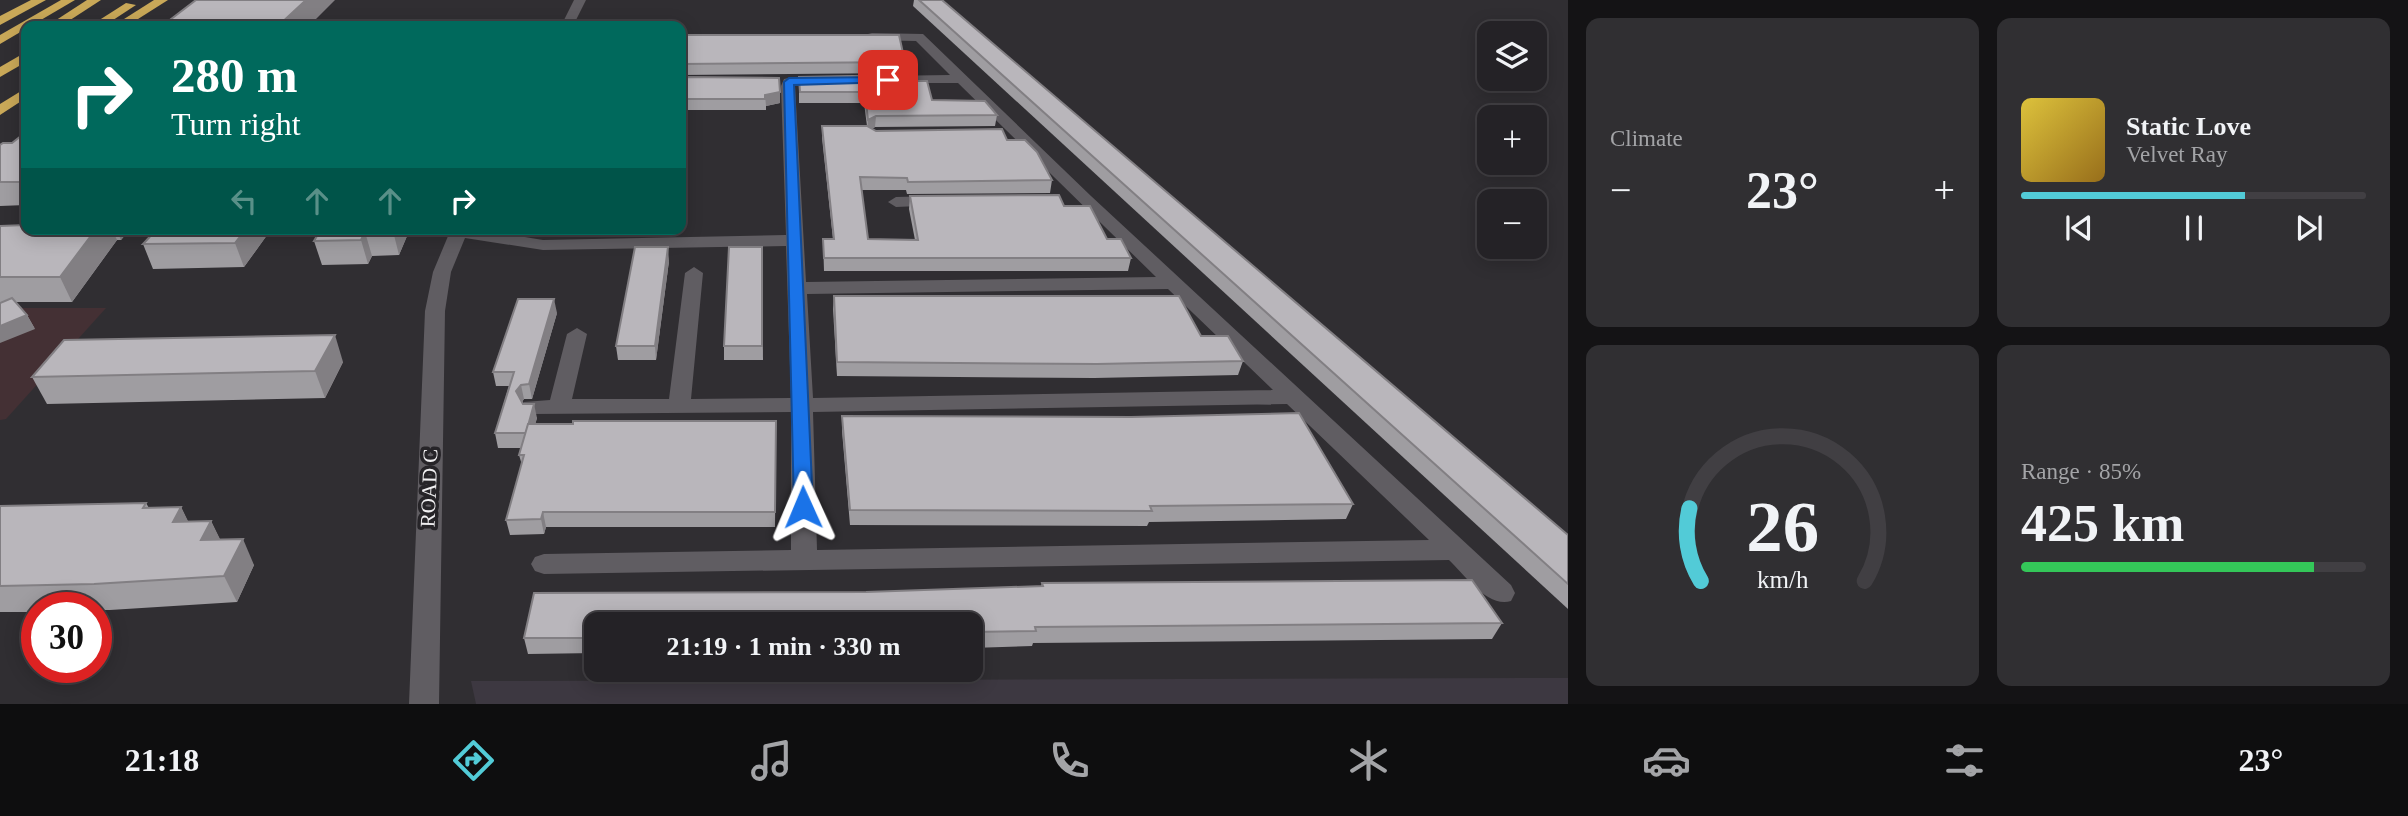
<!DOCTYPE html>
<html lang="en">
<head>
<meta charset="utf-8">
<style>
	body { margin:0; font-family:"Times New Roman",serif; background:#302f32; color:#f1f3f6; height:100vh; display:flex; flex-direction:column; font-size:26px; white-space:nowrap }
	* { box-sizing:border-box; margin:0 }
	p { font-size:23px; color:#a3a4a7 }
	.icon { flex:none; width:38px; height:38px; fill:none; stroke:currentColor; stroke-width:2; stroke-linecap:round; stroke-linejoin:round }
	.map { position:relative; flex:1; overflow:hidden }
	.sheet { display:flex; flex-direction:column; gap:18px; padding:18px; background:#141315; width:840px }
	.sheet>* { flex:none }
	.top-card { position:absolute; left:21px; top:21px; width:665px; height:214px; border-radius:14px; box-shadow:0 4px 18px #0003,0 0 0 2px #413f43; background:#00695c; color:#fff; overflow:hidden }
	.controls { position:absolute; left:1477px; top:21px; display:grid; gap:14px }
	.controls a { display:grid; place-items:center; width:70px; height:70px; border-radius:14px; background:#242226; box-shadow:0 4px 18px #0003,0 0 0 2px #413f43; font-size:35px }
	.speed { position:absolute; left:21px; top:592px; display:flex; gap:14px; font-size:35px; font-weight:700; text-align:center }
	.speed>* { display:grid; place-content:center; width:91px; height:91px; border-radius:50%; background:#242226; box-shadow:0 4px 18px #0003,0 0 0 2px #413f43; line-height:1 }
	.speed .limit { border:10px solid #d22; background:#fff; color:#111 }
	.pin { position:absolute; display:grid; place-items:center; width:60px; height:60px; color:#fff; margin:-30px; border-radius:14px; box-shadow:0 4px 10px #0006 }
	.me { position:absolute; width:77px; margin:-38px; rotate:359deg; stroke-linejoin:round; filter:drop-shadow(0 0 5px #0008) }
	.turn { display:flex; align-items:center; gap:24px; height:147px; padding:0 35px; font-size:32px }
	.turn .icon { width:91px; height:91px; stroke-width:2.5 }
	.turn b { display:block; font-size:49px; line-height:60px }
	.lanes { display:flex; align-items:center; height:66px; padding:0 35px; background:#0003; justify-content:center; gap:35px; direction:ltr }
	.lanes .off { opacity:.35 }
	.big { font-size:52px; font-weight:600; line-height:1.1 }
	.sheet .widget { flex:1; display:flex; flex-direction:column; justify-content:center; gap:10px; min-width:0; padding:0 24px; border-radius:14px; background:#302f32 }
	.sheet .dial { align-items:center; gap:0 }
	.dial svg { height:182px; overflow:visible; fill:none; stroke:#413f43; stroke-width:7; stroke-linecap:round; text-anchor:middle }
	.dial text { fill:#f1f3f6; stroke:none }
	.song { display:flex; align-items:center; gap:21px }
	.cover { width:84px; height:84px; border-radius:10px; background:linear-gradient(135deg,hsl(50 70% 55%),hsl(40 70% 35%)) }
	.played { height:7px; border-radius:4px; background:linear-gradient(90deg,#52cbd7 65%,#413f43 65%) }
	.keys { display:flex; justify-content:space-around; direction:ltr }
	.heat { display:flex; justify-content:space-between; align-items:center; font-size:38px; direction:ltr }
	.charge { height:10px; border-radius:5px; background:linear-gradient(90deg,#34c759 85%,#413f43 0) }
	.sheet .tiles { flex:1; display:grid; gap:18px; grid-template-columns:repeat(2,1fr) }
	.trip { position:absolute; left:584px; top:612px; width:399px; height:70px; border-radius:14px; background:#242226; box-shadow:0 4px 18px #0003,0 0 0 2px #413f43; font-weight:600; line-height:70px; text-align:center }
	.tab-bar { display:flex; height:112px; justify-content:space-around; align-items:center; background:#0e0e0f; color:#a3a4a7 }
	.tab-bar .icon { width:49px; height:49px }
	.tab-bar .selected { color:#52cbd7 }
	.tab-bar b { font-size:32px; color:#f1f3f6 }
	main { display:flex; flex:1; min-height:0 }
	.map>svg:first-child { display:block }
	.commercial { fill:#443034 }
	.built { fill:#3d3841 }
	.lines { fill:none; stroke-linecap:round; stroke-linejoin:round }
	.street { fill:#605d62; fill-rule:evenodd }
	.highway { fill:#c9a858; fill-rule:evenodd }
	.wall { fill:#9f9da1 }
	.shaded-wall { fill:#827f83 }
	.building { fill:#b9b6bb; stroke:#827f83; stroke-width:2 }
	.route { fill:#1a73e8; stroke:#114b97; stroke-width:2 }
	.labels { text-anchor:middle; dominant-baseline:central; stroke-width:7; stroke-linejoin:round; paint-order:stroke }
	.street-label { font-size:21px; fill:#f0eff1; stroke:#262428 }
</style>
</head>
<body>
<main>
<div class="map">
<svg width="1568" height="704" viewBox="0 0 1568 704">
	<rect width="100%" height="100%" fill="#302e32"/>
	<path class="commercial" d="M0 308H106L6 419 0 420Z"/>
	<path class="built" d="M1568 678V704H476L471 681Z"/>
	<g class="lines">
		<g class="street">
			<path d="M574 0H586L573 26H561Z"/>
			<path d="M872 33 923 34 1091 196 1511 585 1515 593 1511 601C1487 608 1465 575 1449 560L544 574 535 571 531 564 535 557 544 554 791 550V412L532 414 524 412 521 407 524 402 550 400 567 334 577 328 587 334 572 399H669L685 273 694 267 703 273 691 399 791 398 786 246 543 250 465 238 451 272 445 311 439 704H409L425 311 433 272 451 229H476L543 240 786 235 781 86 784 79 789 78 827 77 834 81 832 84 795 86 806 282 1156 277 958 83H875L873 80 880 76 950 75 916 41 868 40V34ZM1168 289 1273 390 813 398 807 294ZM1287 404 1429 540 817 550 813 412Z"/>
			<path d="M936 196 944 201 942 205 896 207 888 202 896 197Z"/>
		</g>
		<g class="highway">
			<path d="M31 0H46L0 25V16Z"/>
			<path d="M61 0H75L0 44V35Z"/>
			<path d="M87 0H101L61 26H47Z"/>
			<path d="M154 0H168L127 26H113Z"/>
			<path d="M126 3 136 5 104 26H90Z"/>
			<path d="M26 52V62L0 77V67Z"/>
			<path d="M26 88V98L0 115V104Z"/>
		</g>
	</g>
	<g class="wall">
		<path d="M914 0H942L1568 535V609L913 6Z"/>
		<path d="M681 35 905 62 904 73 681 75Z"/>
		<path d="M681 77 779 78 780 103 766 106V110H681Z"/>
		<path d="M799 77 910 81 932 100 997 115 995 126 875 127 872 129 876 131 1007 140 1052 180 1050 193 907 194 906 190H861L868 239 915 240 909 209 910 196 1064 206 1131 258 1128 271H824L823 239H833L822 138V126H867L864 103H799Z"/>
		<path d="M26 132V205L0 206V145L12 143Z"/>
		<path d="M0 226 26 229H130L121 240H117L72 302H15L27 315 35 329 3 302H0Z"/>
		<path d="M157 229H314L313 231H270L244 267 153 269 143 244Z"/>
		<path d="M321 229H410L399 255 372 256 368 264 322 265 314 241Z"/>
		<path d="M762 247 763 360H724V346Z"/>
		<path d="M669 261 656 360H618L616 346Z"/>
		<path d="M834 296 1201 336 1243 361 1238 375 1094 378 837 376 833 309Z"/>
		<path d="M557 313 532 399H524L522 402 537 418 535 424 776 421 775 527H546L544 534 510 535 506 520 522 465 519 455 522 448H498L495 433 509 386H496L493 372Z"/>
		<path d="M343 362 325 398 47 404 32 377Z"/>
		<path d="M842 416 1353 504 1346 519 1149 522 1147 526 850 525 842 431Z"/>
		<path d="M146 503 149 508 181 507 188 522 211 521 220 540 254 565 237 602 110 610H96V607H37V612H0V506Z"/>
		<path d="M1472 580 1502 623 1492 639 1033 643 1032 646 971 648V625H597V653L528 654 524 638 534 593 866 592 1041 586 1042 583Z"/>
	</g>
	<g class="shaded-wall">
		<path d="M306 0H335L309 26H278Z"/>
		<path d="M780 92V103L766 106 765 95Z"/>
		<path d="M876 116 875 127 867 132 868 120Z"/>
		<path d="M96 229H112L117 240 72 302 60 277Z"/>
		<path d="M116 229H130L121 240Z"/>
		<path d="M246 229H269L270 231 244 267 235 243Z"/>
		<path d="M394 229H410L399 255 393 231Z"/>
		<path d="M365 232 372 256 368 264 361 240Z"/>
		<path d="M668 247 669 261 656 360 655 346Z"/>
		<path d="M554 299 557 313 532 399 529 384Z"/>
		<path d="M27 315 35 329 0 343V326Z"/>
		<path d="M335 335 343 362 325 398 315 371Z"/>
		<path d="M521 385 524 399 519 406 516 391Z"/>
		<path d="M534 404 537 418 529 448 526 433Z"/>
		<path d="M181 507 194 533 173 522Z"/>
		<path d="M543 512 546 527 544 534 541 519Z"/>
		<path d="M211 521 224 547 201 540Z"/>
		<path d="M243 539 254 565 237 602 224 576Z"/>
	</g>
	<g class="building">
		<path d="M196 0H306L278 26H162Z"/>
		<path d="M919 0H942L1568 535V584Z"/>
		<path d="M681 35H899L905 62 681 64Z"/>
		<path d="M908 75 910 81H927L932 100 985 101 997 115 876 116 868 120 865 92H800L799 77Z"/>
		<path d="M681 77 779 78 780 92 765 95V99H681Z"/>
		<path d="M822 126H867L876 131 1002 129 1007 140H1025L1037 152 1052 180 908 182 907 178 860 177 868 239 918 240 910 196 1059 195 1064 206H1090L1107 239H1121L1131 258H824L823 239H834Z"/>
		<path d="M26 132V182H0V145L3 143H12Z"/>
		<path d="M26 225V229H96L60 277H0V226Z"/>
		<path d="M157 229H246L235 243 143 244Z"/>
		<path d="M321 229H394L393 231 365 232 361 240 314 241Z"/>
		<path d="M635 247H668L655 346H616Z"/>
		<path d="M729 247H762V346H724Z"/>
		<path d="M834 296H1179L1201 336H1228L1243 361 1097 364 837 362Z"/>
		<path d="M12 298 27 315 0 326V303Z"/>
		<path d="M518 299H554L529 384 521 385 516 391 523 404H534L526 433H495L514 372H493Z"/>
		<path d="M335 335 315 371 32 377 64 340Z"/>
		<path d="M1299 413 1353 504 1150 506 1152 511 850 510 842 416 1131 417Z"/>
		<path d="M573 421H776L775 512H543L541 519 506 520 524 455H519L528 424H573Z"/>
		<path d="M146 503 143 508 181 507 173 522 211 521 201 540 243 539 224 576 94 584 0 586V506Z"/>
		<path d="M1472 580 1502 623 1035 627 1036 631 971 632V625H597V638H524L534 593 866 592 1043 586 1042 583Z"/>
	</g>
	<path class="route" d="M888 77 892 78V82L794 85 813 507 803 514 794 507 784 82 789 78Z"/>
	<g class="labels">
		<g class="street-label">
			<text transform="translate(429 488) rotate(-88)">ROAD C</text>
		</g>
	</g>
</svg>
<div class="controls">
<a><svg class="icon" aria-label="layers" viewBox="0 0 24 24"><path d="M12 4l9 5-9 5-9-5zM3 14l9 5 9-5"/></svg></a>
<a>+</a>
<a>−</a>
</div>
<div class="speed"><div class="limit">30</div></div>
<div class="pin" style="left:888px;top:80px;background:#d93025"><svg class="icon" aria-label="arrive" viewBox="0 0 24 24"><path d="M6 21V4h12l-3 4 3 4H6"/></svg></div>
<svg class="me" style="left:803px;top:507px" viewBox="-20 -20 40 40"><path d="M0-17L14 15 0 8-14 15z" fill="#1a73e8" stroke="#fff" stroke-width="4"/></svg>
<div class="trip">21:19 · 1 min · 330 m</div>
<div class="top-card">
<div class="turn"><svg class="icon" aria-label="right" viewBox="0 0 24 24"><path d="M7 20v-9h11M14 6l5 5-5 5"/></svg><div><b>280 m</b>Turn right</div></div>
<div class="lanes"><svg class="icon off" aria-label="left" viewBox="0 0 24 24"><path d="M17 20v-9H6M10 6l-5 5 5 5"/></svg><svg class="icon off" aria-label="ahead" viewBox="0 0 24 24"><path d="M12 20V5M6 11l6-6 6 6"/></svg><svg class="icon off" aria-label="ahead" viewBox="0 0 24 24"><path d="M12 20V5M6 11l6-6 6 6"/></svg><svg class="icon" aria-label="right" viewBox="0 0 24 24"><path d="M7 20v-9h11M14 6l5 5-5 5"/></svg></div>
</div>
</div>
<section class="sheet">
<div class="tiles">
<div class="widget"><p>Climate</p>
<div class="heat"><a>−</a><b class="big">23°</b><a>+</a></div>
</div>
<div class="widget">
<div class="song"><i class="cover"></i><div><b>Static Love</b><p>Velvet Ray</p></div></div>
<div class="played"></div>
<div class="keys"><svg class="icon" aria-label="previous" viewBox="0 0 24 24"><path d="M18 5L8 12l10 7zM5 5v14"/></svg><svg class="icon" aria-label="pause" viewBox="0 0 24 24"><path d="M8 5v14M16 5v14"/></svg><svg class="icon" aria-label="next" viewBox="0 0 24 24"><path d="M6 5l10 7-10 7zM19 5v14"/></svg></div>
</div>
<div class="widget dial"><svg viewBox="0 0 100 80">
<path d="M14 69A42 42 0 1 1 86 69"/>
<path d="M14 69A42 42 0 0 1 9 37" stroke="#52cbd7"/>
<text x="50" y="56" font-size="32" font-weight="700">26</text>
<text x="50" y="72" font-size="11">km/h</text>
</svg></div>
<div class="widget"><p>Range · 85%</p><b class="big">425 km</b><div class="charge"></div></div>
</div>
</section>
</main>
<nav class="tab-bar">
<b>21:18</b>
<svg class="icon selected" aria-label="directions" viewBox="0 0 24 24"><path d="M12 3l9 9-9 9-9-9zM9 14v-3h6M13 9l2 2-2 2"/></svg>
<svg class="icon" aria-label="music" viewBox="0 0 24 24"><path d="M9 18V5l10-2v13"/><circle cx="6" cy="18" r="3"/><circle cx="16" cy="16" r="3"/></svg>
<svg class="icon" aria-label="phone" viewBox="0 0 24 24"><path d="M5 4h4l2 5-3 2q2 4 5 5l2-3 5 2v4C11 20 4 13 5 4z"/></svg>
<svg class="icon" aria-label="climate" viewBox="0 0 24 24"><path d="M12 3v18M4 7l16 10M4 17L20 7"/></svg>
<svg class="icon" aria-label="car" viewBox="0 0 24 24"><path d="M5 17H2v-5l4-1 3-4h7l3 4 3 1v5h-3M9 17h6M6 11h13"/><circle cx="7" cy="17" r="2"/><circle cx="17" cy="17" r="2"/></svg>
<svg class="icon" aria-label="filters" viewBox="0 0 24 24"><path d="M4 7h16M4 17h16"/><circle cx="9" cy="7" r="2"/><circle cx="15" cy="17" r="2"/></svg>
<b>23°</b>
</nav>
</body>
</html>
